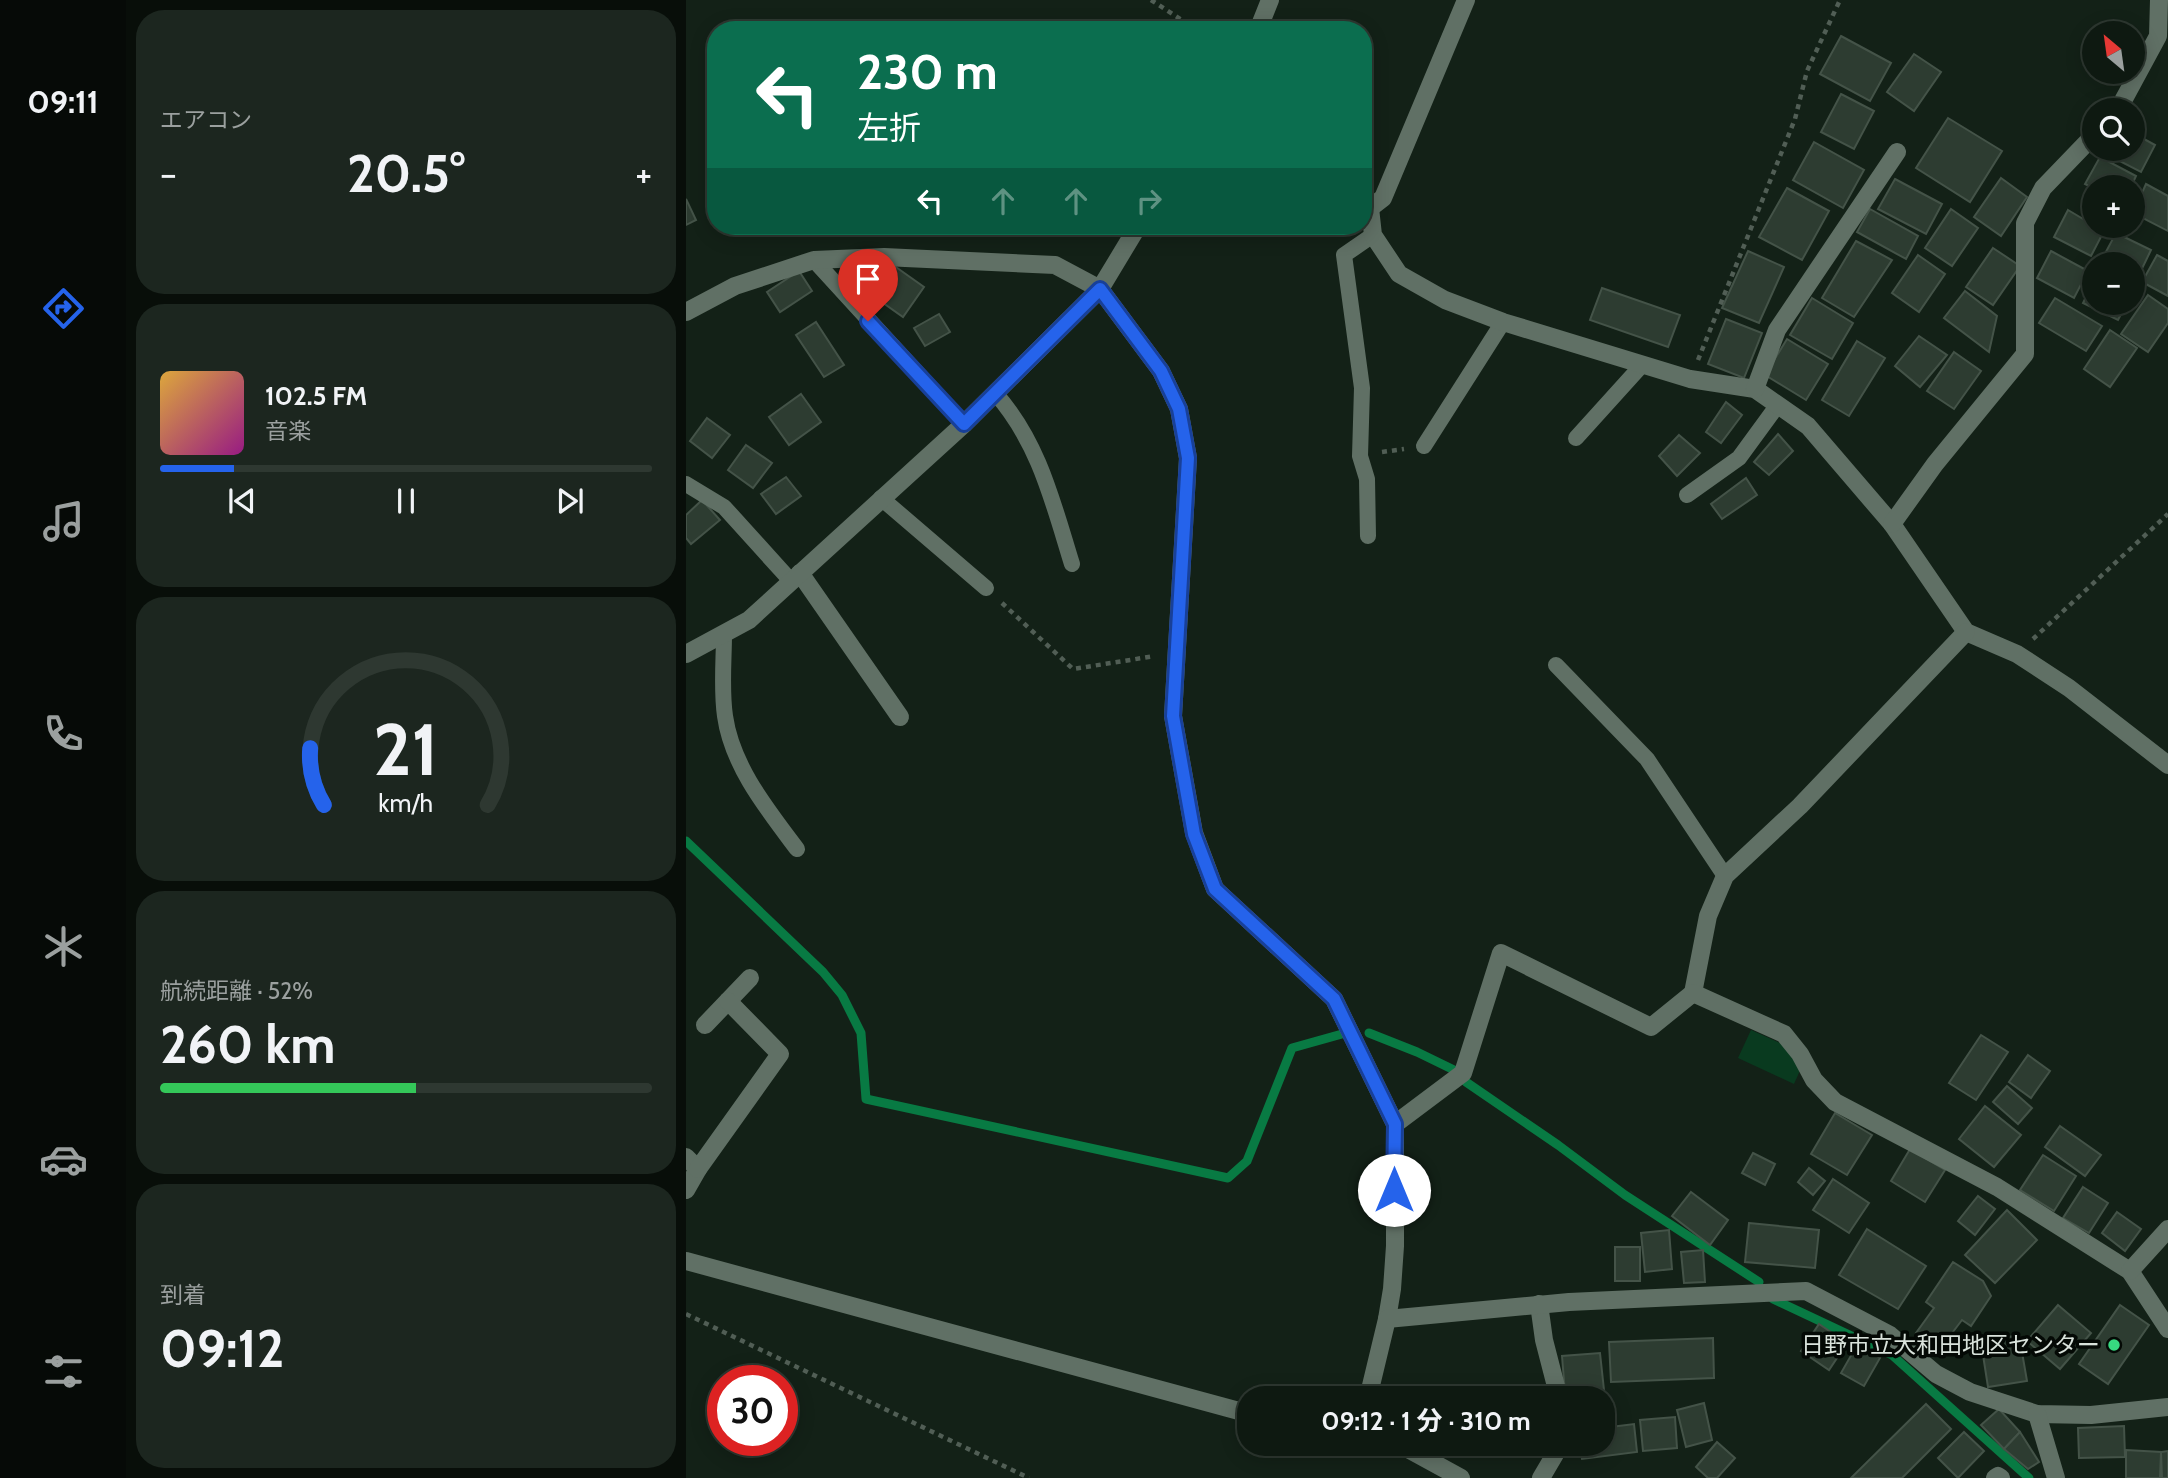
<!DOCTYPE html>
<html lang="ja">
<head>
<meta charset="utf-8">
<style>
	body { margin:0; font-family:Cabin,"Noto Sans JP",sans-serif; background:#1c261f; color:#f1f3f6; height:100vh; display:flex; flex-direction:column; font-size:26px; white-space:nowrap }
	* { box-sizing:border-box; margin:0 }
	p { font-size:23px; color:#9ba09f }
	.icon { flex:none; width:38px; height:38px; fill:none; stroke:currentColor; stroke-width:2; stroke-linecap:round; stroke-linejoin:round }
	.map { position:relative; flex:1; overflow:hidden }
	.sheet { display:flex; flex-direction:column; gap:10px; padding:10px; background:#080e09; width:560px }
	.sheet>* { flex:none }
	.hud { position:absolute; left:21px; top:21px; width:665px; height:214px; border-radius:28px; box-shadow:0 4px 18px #0003,0 0 0 2px #2e3831; background:#0b6e4f; color:#fff; overflow:hidden }
	.needle { width:46px; rotate:331deg }
	.buttons { position:absolute; left:1396px; top:21px; display:grid; gap:14px }
	.buttons a { display:grid; place-items:center; width:63px; height:63px; border-radius:50%; background:#0e1911; box-shadow:0 4px 18px #0003,0 0 0 2px #2e3831; font-size:35px }
	.speed { position:absolute; left:21px; top:1365px; display:flex; gap:14px; font-size:35px; font-weight:700; text-align:center }
	.speed>* { display:grid; place-content:center; width:91px; height:91px; border-radius:50%; background:#0e1911; box-shadow:0 4px 18px #0003,0 0 0 2px #2e3831; line-height:1 }
	.speed .limit { border:10px solid #d22; background:#fff; color:#111 }
	.pin { position:absolute; display:grid; place-items:center; width:60px; height:60px; color:#fff; margin:-72px -30px; border-radius:50% 50% 50% 0; rotate:-45deg; box-shadow:0 0 7px #0007 }
	.pin .icon { rotate:45deg }
	.me { position:absolute; width:77px; margin:-38px; rotate:0deg; stroke-linejoin:round; filter:drop-shadow(0 0 5px #0008) }
	.turn { display:flex; align-items:center; gap:24px; height:147px; padding:0 35px; font-size:32px }
	.turn .icon { width:91px; height:91px; stroke-width:2.5 }
	.turn b { display:block; font-size:49px; line-height:60px }
	.lanes { display:flex; align-items:center; height:66px; padding:0 35px; background:#0003; justify-content:center; gap:35px; direction:ltr }
	.lanes .off { opacity:.35 }
	.big { font-size:52px; font-weight:700; line-height:1.1 }
	.sheet .widget { flex:1; display:flex; flex-direction:column; justify-content:center; gap:10px; min-width:0; padding:0 24px; border-radius:28px; background:#1c261f }
	.sheet .dial { align-items:center; gap:0 }
	.dial svg { height:182px; overflow:visible; fill:none; stroke:#2e3831; stroke-width:7; stroke-linecap:round; text-anchor:middle }
	.dial text { fill:#f1f3f6; stroke:none }
	.song { display:flex; align-items:center; gap:21px }
	.cover { width:84px; height:84px; border-radius:10px; background:linear-gradient(135deg,hsl(40 70% 55%),hsl(310 70% 35%)) }
	.played { height:7px; border-radius:4px; background:linear-gradient(90deg,#2563eb 15%,#2e3831 15%) }
	.keys { display:flex; justify-content:space-around; direction:ltr }
	.heat { display:flex; justify-content:space-between; align-items:center; font-size:38px; direction:ltr }
	.charge { height:10px; border-radius:5px; background:linear-gradient(90deg,#34c759 52%,#2e3831 0) }
	.trip { position:absolute; left:551px; top:1386px; width:378px; height:70px; border-radius:28px; background:#0e1911; box-shadow:0 4px 18px #0003,0 0 0 2px #2e3831; font-weight:700; line-height:70px; text-align:center }
	main { display:flex; flex:1; min-height:0 }
	.tab-bar { display:flex; flex-direction:column; width:126px; justify-content:space-around; align-items:center; background:#060a07; color:#9ba09f }
	.tab-bar .icon { width:49px; height:49px }
	.tab-bar .selected { color:#2563eb }
	.tab-bar b { font-size:32px; color:#f1f3f6 }
	.map>svg:first-child { display:block }
	.green { fill:#093a1f }
	.lines { fill:none; stroke-linecap:round; stroke-linejoin:round }
	.stream { stroke:#087a43; stroke-width:9 }
	.building { fill:#2d3c31; stroke:#445348; stroke-width:2 }
	.path { stroke:#515e55; stroke-width:4.5; stroke-dasharray:5 5; stroke-linecap:butt }
	.lane { stroke:#607065; stroke-width:16 }
	.street { stroke:#607065; stroke-width:18 }
	.route-casing { stroke:#184099; stroke-width:18 }
	.route { stroke:#2563eb; stroke-width:12 }
	.poi-dot { fill:#37d880; stroke:#040905; stroke-width:2.5 }
	.labels { text-anchor:middle; dominant-baseline:central; stroke-width:7; stroke-linejoin:round; paint-order:stroke }
	.poi-label { font-size:23px; fill:#d9e2db; stroke:#040905; text-anchor:end }
</style>
</head>
<body>
<main>
<nav class="tab-bar">
<b>09:11</b>
<svg class="icon selected" aria-label="directions" viewBox="0 0 24 24"><path d="M12 3l9 9-9 9-9-9zM9 14v-3h6M13 9l2 2-2 2"/></svg>
<svg class="icon" aria-label="music" viewBox="0 0 24 24"><path d="M9 18V5l10-2v13"/><circle cx="6" cy="18" r="3"/><circle cx="16" cy="16" r="3"/></svg>
<svg class="icon" aria-label="phone" viewBox="0 0 24 24"><path d="M5 4h4l2 5-3 2q2 4 5 5l2-3 5 2v4C11 20 4 13 5 4z"/></svg>
<svg class="icon" aria-label="climate" viewBox="0 0 24 24"><path d="M12 3v18M4 7l16 10M4 17L20 7"/></svg>
<svg class="icon" aria-label="car" viewBox="0 0 24 24"><path d="M5 17H2v-5l4-1 3-4h7l3 4 3 1v5h-3M9 17h6M6 11h13"/><circle cx="7" cy="17" r="2"/><circle cx="17" cy="17" r="2"/></svg>
<svg class="icon" aria-label="filters" viewBox="0 0 24 24"><path d="M4 7h16M4 17h16"/><circle cx="9" cy="7" r="2"/><circle cx="15" cy="17" r="2"/></svg>
</nav>
<section class="sheet">
<div class="widget"><p>エアコン</p>
<div class="heat"><a>−</a><b class="big">20.5°</b><a>+</a></div>
</div>
<div class="widget">
<div class="song"><i class="cover"></i><div><b>102.5 FM</b><p>音楽</p></div></div>
<div class="played"></div>
<div class="keys"><svg class="icon" aria-label="previous" viewBox="0 0 24 24"><path d="M18 5L8 12l10 7zM5 5v14"/></svg><svg class="icon" aria-label="pause" viewBox="0 0 24 24"><path d="M8 5v14M16 5v14"/></svg><svg class="icon" aria-label="next" viewBox="0 0 24 24"><path d="M6 5l10 7-10 7zM19 5v14"/></svg></div>
</div>
<div class="widget dial"><svg viewBox="0 0 100 80">
<path d="M14 69A42 42 0 1 1 86 69"/>
<path d="M14 69A42 42 0 0 1 8 44" stroke="#2563eb"/>
<text x="50" y="56" font-size="32" font-weight="700">21</text>
<text x="50" y="72" font-size="11">km/h</text>
</svg></div>
<div class="widget"><p>航続距離 · 52%</p><b class="big">260 km</b><div class="charge"></div></div>
<div class="widget"><p>到着</p><b class="big">09:12</b></div>
</section>
<div class="map">
<svg width="1482" height="1478" viewBox="0 0 1482 1478">
	<rect width="100%" height="100%" fill="#132117"/>
	<path class="green" d="M1065 1030 1103 1047 1116 1066 1108 1084 1052 1058Z"/>
	<g class="lines">
		<g class="stream">
			<path d="M0 841 137 972 156 995 175 1033 180 1099 542 1178 561 1161 606 1048 656 1034"/>
			<path d="M683 1033 731 1052 768 1070"/>
			<path d="M780 1082 872 1145 939 1195 1073 1282"/>
			<path d="M1087 1299 1206 1355 1343 1478"/>
		</g>
	</g>
	<g class="building">
		<path d="M1155 36 1205 63 1184 101 1134 74Z"/>
		<path d="M1228 54 1255 72 1228 111 1201 92Z"/>
		<path d="M1155 94 1188 111 1168 149 1135 132Z"/>
		<path d="M1262 118 1316 151 1284 202 1230 168Z"/>
		<path d="M1447 133 1469 145 1455 172 1418 153 1420 149H1447Z"/>
		<path d="M1128 142 1178 170 1157 208 1107 180Z"/>
		<path d="M1414 157 1450 176 1445 187 1409 189 1399 184Z"/>
		<path d="M1315 178 1341 197 1315 236 1288 217Z"/>
		<path d="M1209 179 1256 204 1240 234 1192 209Z"/>
		<path d="M1460 184 1482 196V231L1447 213Z"/>
		<path d="M1101 188 1143 211 1116 260 1073 237Z"/>
		<path d="M0 199 10 220 0 225Z"/>
		<path d="M1184 209 1232 236 1220 259 1171 232Z"/>
		<path d="M1265 209 1292 228 1266 266 1239 248Z"/>
		<path d="M1382 210 1409 226 1419 229 1405 256 1368 237Z"/>
		<path d="M1430 233 1465 250 1450 281 1447 279V264L1414 263Z"/>
		<path d="M1170 241 1206 260 1168 317 1136 298Z"/>
		<path d="M1307 248 1334 266 1307 305 1280 287Z"/>
		<path d="M1062 251 1098 267 1073 323 1036 308Z"/>
		<path d="M1365 251 1402 271 1388 298 1351 278Z"/>
		<path d="M1232 255 1259 274 1233 312 1206 293Z"/>
		<path d="M1471 255 1482 261V296L1456 282Z"/>
		<path d="M207 265 238 287 217 317 186 295Z"/>
		<path d="M113 271 126 291 94 312 81 292Z"/>
		<path d="M1409 279V303H1441L1432 320 1397 303Z"/>
		<path d="M916 288 994 315 982 347 904 320Z"/>
		<path d="M1279 291 1311 316 1303 352 1258 318Z"/>
		<path d="M1462 295 1482 309V323L1462 352 1435 334Z"/>
		<path d="M1126 298 1167 323 1146 359 1104 335Z"/>
		<path d="M1369 298 1416 326 1400 351 1353 323Z"/>
		<path d="M253 314 264 332 239 346 228 328Z"/>
		<path d="M1040 319 1076 333 1058 378 1022 364Z"/>
		<path d="M130 322 158 365 138 377 110 335Z"/>
		<path d="M1424 330 1451 348 1424 387 1398 369Z"/>
		<path d="M1233 336 1261 355 1234 387 1209 366Z"/>
		<path d="M1101 339 1142 364 1120 400 1079 375Z"/>
		<path d="M1171 341 1199 358 1163 416 1136 400Z"/>
		<path d="M1268 352 1295 371 1268 409 1241 391Z"/>
		<path d="M115 394 135 422 103 445 83 417Z"/>
		<path d="M1040 402 1056 415 1035 443 1020 432Z"/>
		<path d="M21 418 44 435 26 458 4 441Z"/>
		<path d="M1092 434 1107 451 1083 475 1068 462Z"/>
		<path d="M993 435 1014 453 991 476 973 456Z"/>
		<path d="M60 445 86 463 67 488 42 470Z"/>
		<path d="M100 477 115 496 90 514 75 494Z"/>
		<path d="M1060 478 1071 495 1036 519 1025 504Z"/>
		<path d="M16 500 34 520 5 544 0 538V515Z"/>
		<path d="M1295 1035 1322 1052 1290 1100 1263 1083Z"/>
		<path d="M1342 1055 1364 1071 1345 1098 1323 1082Z"/>
		<path d="M1321 1086 1346 1108 1332 1124 1307 1102Z"/>
		<path d="M1299 1106 1335 1135 1308 1167 1273 1139Z"/>
		<path d="M1149 1113 1186 1135 1161 1175 1125 1154Z"/>
		<path d="M1374 1126 1415 1155 1399 1176 1359 1147Z"/>
		<path d="M1224 1149 1259 1170 1239 1202 1205 1181Z"/>
		<path d="M1067 1153 1089 1164 1079 1185 1056 1173Z"/>
		<path d="M1357 1155 1390 1176 1368 1211 1334 1190Z"/>
		<path d="M1123 1168 1139 1181 1127 1195 1112 1182Z"/>
		<path d="M1147 1179 1183 1203 1163 1233 1127 1210Z"/>
		<path d="M1397 1187 1422 1203 1403 1233 1377 1218Z"/>
		<path d="M1005 1192 1042 1220 1024 1245 986 1216Z"/>
		<path d="M1292 1196 1309 1209 1289 1235 1272 1221Z"/>
		<path d="M1321 1210 1351 1240 1309 1283 1279 1255Z"/>
		<path d="M1431 1212 1455 1229 1439 1251 1416 1233Z"/>
		<path d="M1063 1223 1133 1230 1129 1268 1059 1262Z"/>
		<path d="M1181 1229 1240 1266 1212 1309 1153 1275Z"/>
		<path d="M983 1230 986 1269 959 1272 955 1233Z"/>
		<rect x="929" y="1247" width="25" height="34"/>
		<path d="M1017 1250 1019 1282 998 1283 995 1252Z"/>
		<path d="M1267 1262 1297 1281 1305 1296 1285 1326 1276 1320 1254 1349 1230 1333 1248 1308 1240 1302Z"/>
		<path d="M1372 1305 1405 1333 1374 1369 1341 1341Z"/>
		<path d="M1434 1305 1463 1325 1422 1384 1393 1364Z"/>
		<path d="M1133 1324 1161 1343 1143 1370 1115 1351Z"/>
		<path d="M1333 1335 1341 1381 1302 1387 1295 1342Z"/>
		<path d="M1027 1338 1028 1378 925 1382 923 1342Z"/>
		<path d="M1171 1345 1194 1358 1178 1386 1155 1373Z"/>
		<path d="M914 1353 918 1390 879 1393 876 1356Z"/>
		<path d="M1018 1403 1026 1440 1000 1447 991 1410Z"/>
		<path d="M1240 1404 1265 1429 1216 1478H1165Z"/>
		<path d="M1313 1409 1334 1432 1318 1449 1295 1425Z"/>
		<path d="M989 1417 991 1448 957 1451 954 1420Z"/>
		<path d="M948 1424 951 1452 896 1459 893 1444H917V1428Z"/>
		<path d="M1438 1426 1439 1457 1393 1458 1392 1428Z"/>
		<path d="M1278 1432 1298 1451 1272 1478 1252 1458Z"/>
		<path d="M1334 1432 1353 1462 1342 1469 1318 1449Z"/>
		<path d="M1031 1442 1049 1458 1031 1478H1022L1010 1467Z"/>
		<path d="M1440 1450 1475 1452 1474 1478H1440Z"/>
		<path d="M1482 1451V1478H1476L1475 1452Z"/>
	</g>
	<g class="lines">
		<g class="path">
			<path d="M465 0 511 30"/>
			<path d="M1012 360 1109 119 1121 71 1154 0"/>
			<path d="M696 452 718 449"/>
			<path d="M316 603 387 669 469 656"/>
			<path d="M1347 639 1482 514"/>
			<path d="M0 1314 343 1478"/>
		</g>
		<g class="lane">
			<path d="M128 260 278 424"/>
			<path d="M309 393C353 442 367 503 386 564"/>
			<path d="M890 438 956 365"/>
			<path d="M738 446 817 322"/>
			<path d="M0 484 38 507 105 581"/>
			<path d="M1001 495 1053 458 1091 406"/>
			<path d="M195 498 300 588"/>
			<path d="M682 536 681 479 674 456 676 388 658 255 687 235"/>
			<path d="M38 634C38 660 35 689 39 716 46 766 81 809 111 849"/>
			<path d="M870 665 961 759 1039 876"/>
		</g>
		<g class="street">
			<path d="M572 30 584 0"/>
			<path d="M1432 110 1472 36 1473 0"/>
			<path d="M677 197 684 208 687 235 713 274 759 300 817 322 1004 379 1069 389 1122 426 1206 524 1280 632 1331 654 1383 688 1482 765"/>
			<path d="M684 208 697 198 780 0"/>
			<path d="M0 312 49 286 128 260 198 257 369 265 414 289 475 371 493 409 502 458 487 716 508 833 529 889 648 999 709 1124V1246L706 1289 701 1319"/>
			<path d="M1069 389 1091 330 1211 152"/>
			<path d="M1206 524 1249 464 1339 354V223L1357 188 1409 134"/>
			<path d="M114 573 214 717"/>
			<path d="M0 654 63 620 278 424 414 289 452 226"/>
			<path d="M1007 993 1022 916 1039 876 1114 806 1280 632"/>
			<path d="M19 1025 64 978"/>
			<path d="M709 1124 777 1073 815 953 965 1027 1007 993 1098 1034 1114 1054 1128 1080 1149 1102 1311 1187 1444 1271 1482 1329"/>
			<path d="M0 1157 12 1169 0 1190"/>
			<path d="M12 1169 94 1054 42 1001"/>
			<path d="M0 1261 564 1414"/>
			<path d="M1444 1271 1482 1229"/>
			<path d="M853 1304 858 1340 873 1398"/>
			<path d="M682 1398 701 1319 883 1302 1120 1291 1204 1335 1250 1374 1284 1392 1351 1414 1405 1415 1482 1407"/>
			<path d="M1351 1414 1370 1478"/>
			<path d="M713 1444 775 1478"/>
			<path d="M855 1478 875 1444"/>
			<path d="M1309 1478 1312 1476 1315 1478"/>
		</g>
	</g>
	<g class="lines">
		<g class="route-casing">
			<path id="route" d="M182 321 278 424 414 289 475 371 493 409 502 458 487 716 508 834 529 889 648 999 709 1124 708 1190"/>
		</g>
		<use href="#route" class="route"/>
	</g>
	<circle class="poi-dot" cx="1428" cy="1345" r="7"/>
	<g class="labels">
		<g class="poi-label">
			<text x="1414" y="1345">日野市立大和田地区センター</text>
		</g>
	</g>
</svg>
<div class="buttons">
<a><svg class="needle" viewBox="-14 -14 28 28"><path d="M0-13l5 13h-10z" fill="#e53935"/><path d="M0 13l5-13h-10z" fill="#9ba09f"/></svg></a>
<a><svg class="icon" aria-label="search" viewBox="0 0 24 24"><circle cx="10" cy="10" r="6"/><path d="M15 15l6 6"/></svg></a>
<a>+</a>
<a>−</a>
</div>
<div class="speed"><div class="limit">30</div></div>
<div class="pin" style="left:182px;top:321px;background:#d93025"><svg class="icon" aria-label="arrive" viewBox="0 0 24 24"><path d="M6 21V4h12l-3 4 3 4H6"/></svg></div>
<svg class="me" style="left:708px;top:1190px" viewBox="-20 -20 40 40"><circle r="19" fill="#fff"/><path d="M0-13L10 11 0 6-10 11z" fill="#2563eb"/></svg>
<div class="trip">09:12 · 1 分 · 310 m</div>
<div class="hud">
<div class="turn"><svg class="icon" aria-label="left" viewBox="0 0 24 24"><path d="M17 20v-9H6M10 6l-5 5 5 5"/></svg><div><b>230 m</b>左折</div></div>
<div class="lanes"><svg class="icon" aria-label="left" viewBox="0 0 24 24"><path d="M17 20v-9H6M10 6l-5 5 5 5"/></svg><svg class="icon off" aria-label="ahead" viewBox="0 0 24 24"><path d="M12 20V5M6 11l6-6 6 6"/></svg><svg class="icon off" aria-label="ahead" viewBox="0 0 24 24"><path d="M12 20V5M6 11l6-6 6 6"/></svg><svg class="icon off" aria-label="right" viewBox="0 0 24 24"><path d="M7 20v-9h11M14 6l5 5-5 5"/></svg></div>
</div>
</div>
</main>
</body>
</html>
